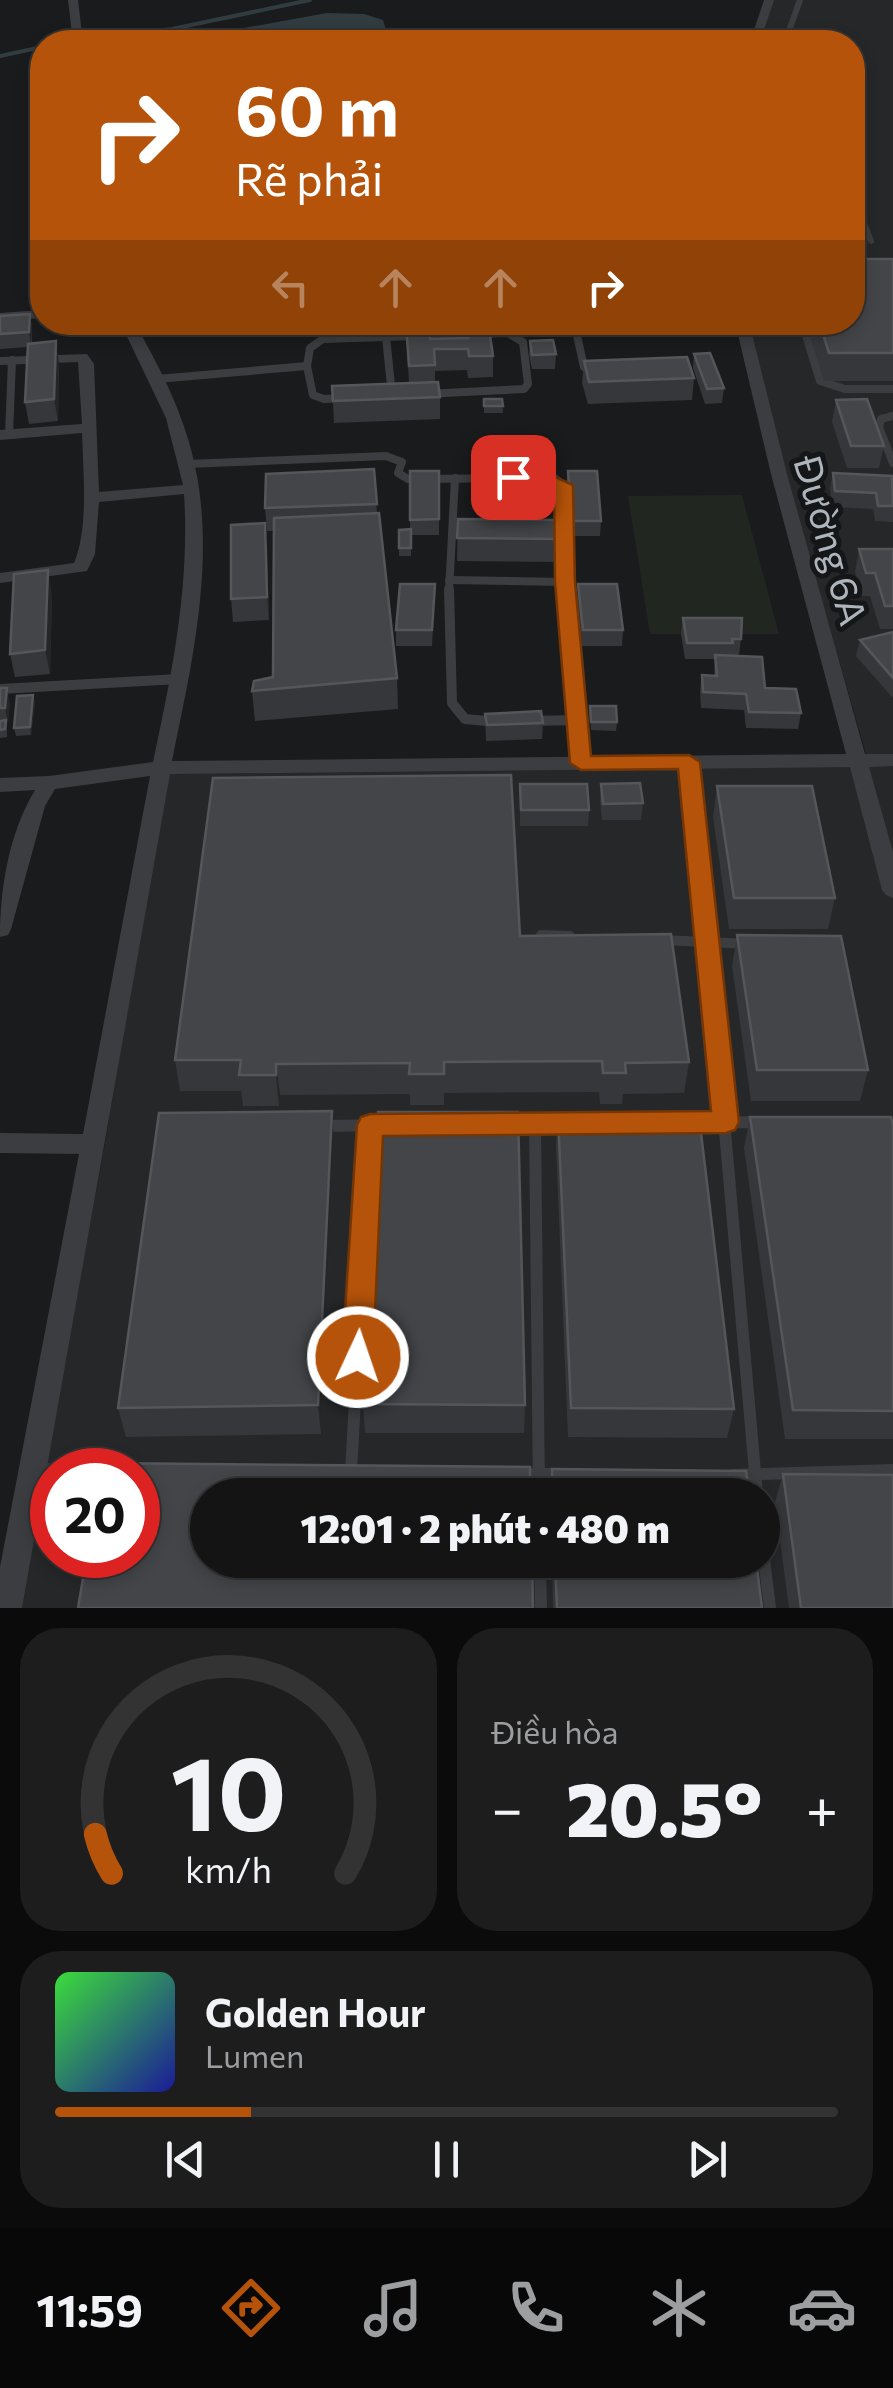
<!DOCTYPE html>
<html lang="vi">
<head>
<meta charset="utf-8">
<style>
	body { margin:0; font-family:Commissioner,sans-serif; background:#1d1d1e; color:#f1f3f6; height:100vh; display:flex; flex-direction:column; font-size:38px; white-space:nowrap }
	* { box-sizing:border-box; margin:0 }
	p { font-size:32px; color:#9d9ea0 }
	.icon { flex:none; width:55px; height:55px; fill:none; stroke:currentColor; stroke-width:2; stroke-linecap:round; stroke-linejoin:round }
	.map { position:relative; height:1608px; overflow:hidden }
	.drawer { display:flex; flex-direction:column; gap:20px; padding:20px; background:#0b0b0c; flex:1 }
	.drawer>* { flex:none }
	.guide { position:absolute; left:30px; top:30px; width:835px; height:305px; border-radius:40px; box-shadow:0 5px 15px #0003,0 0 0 2px #333334; background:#b45309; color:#fff; overflow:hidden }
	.speed { position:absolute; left:30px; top:1448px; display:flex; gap:20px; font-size:50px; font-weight:700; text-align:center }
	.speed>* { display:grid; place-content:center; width:130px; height:130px; border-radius:50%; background:#141415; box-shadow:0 5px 15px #0003,0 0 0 2px #333334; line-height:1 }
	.speed .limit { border:15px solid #d22; background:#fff; color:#111 }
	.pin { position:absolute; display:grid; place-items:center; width:85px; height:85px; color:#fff; margin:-42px; border-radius:20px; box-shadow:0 5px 15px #0006 }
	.me { position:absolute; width:110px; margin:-55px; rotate:3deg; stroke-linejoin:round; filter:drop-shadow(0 0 8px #0008) }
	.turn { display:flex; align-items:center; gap:35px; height:210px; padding:0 40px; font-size:45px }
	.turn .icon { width:130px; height:130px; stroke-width:2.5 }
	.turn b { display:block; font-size:70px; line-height:85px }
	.lanes { display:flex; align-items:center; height:95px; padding:0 40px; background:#0003; justify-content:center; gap:50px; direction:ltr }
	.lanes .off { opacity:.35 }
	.big { font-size:75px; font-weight:800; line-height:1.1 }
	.drawer .tile { flex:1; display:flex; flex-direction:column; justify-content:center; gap:15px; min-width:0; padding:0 35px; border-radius:40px; background:#1d1d1e }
	.drawer .dial { align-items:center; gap:0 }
	.dial svg { height:260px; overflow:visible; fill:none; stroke:#333334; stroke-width:7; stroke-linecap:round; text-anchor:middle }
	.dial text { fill:#f1f3f6; stroke:none }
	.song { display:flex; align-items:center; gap:30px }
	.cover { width:120px; height:120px; border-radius:15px; background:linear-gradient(135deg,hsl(120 70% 55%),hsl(240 70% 35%)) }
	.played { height:10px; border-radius:5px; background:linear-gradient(90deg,#b45309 25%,#333334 25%) }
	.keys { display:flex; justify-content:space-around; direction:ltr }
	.heat { display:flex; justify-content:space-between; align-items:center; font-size:55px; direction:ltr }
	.drawer .tiles { flex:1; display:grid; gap:20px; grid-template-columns:1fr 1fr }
	.tile:last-child { grid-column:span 2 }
	.trip { position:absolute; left:190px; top:1478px; width:590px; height:100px; border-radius:50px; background:#141415; box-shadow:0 5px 15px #0003,0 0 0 2px #333334; font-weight:800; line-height:100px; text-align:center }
	.dock { display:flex; height:160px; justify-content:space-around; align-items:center; background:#080808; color:#9d9ea0 }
	.dock .icon { width:70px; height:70px }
	.dock .active { color:#b45309 }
	.dock b { font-size:45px; color:#f1f3f6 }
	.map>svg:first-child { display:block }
	.built { fill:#262729; fill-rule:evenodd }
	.green { fill:#212720 }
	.water { fill:#313c40 }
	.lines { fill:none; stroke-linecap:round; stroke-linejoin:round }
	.stream { stroke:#313c40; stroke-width:4 }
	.lane-far3 { stroke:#3b3d41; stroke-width:6 }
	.lane-far2 { stroke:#3b3d41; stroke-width:8 }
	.lane-far1 { stroke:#3b3d41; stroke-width:10 }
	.lane { stroke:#3b3d41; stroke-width:12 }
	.street { fill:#3b3d41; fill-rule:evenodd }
	.wall { fill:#36373a }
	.shaded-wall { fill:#252628 }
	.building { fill:#434548; stroke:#54565a; stroke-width:2.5 }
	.route { fill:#b45309; stroke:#753606; stroke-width:2.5 }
	.labels { text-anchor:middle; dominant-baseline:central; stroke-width:10; stroke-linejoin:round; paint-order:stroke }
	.street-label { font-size:38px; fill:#aeb4bb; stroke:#151617 }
</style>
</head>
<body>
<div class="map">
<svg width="893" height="1608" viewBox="0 0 893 1608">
	<rect width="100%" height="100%" fill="#1a1b1c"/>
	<path class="built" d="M773 0H893V1608H19L105 1143 167 773 866 754 787 479 747 323 852 322V42H759ZM52 1470H138V1555H52ZM208 1495H762V1560H208Z"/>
	<path class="green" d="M742 495 779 634H650L628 496Z"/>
	<path class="water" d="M327 13 364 14 383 20 389 40 166 42Z"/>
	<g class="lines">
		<g class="stream">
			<path d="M73 42 172 29 310 0"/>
			<path d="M0 56 42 47"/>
		</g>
		<g class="lane-far3">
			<path d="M785 42 800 0"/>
			<path d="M852 217 864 223 871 241"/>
		</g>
		<g class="lane-far2">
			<path d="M574 322 584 367 590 373"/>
			<path d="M802 322 820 381 845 389H893"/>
			<path d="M508 333 523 342 528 384 524 389 324 399 313 395 307 366 310 348 323 339Z"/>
			<path d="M386 337 392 395"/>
			<path d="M157 379 307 366"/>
			<path d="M893 416 881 419 879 427 893 463"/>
			<path d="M9 435 12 360"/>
			<path d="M187 464 386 456 402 462 398 473 408 479 555 478 563 485 566 591"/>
			<path d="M449 580 565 582"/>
			<path d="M449 591 455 478"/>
		</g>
		<g class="lane-far1">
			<path d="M449 589 452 703 465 719 497 722"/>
			<path d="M566 589 581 763"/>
			<path d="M0 689 179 679"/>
			<path d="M529 721 580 720"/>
			<path d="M689 762 717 1031"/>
			<path d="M541 935 570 936"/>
			<path d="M662 940 750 944"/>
		</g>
		<g class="lane">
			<path d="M716 1029 757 1495"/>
			<path d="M688 1123 761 1122"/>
			<path d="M508 1124 571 1123"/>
			<path d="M535 1124 539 1495"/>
			<path d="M323 1126 391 1125"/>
			<path d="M37 1469 81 1470"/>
			<path d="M351 1473 370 1125"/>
			<path d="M518 1474H561"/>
			<path d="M733 1475 893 1470"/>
			<path d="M762 1543 770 1608"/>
			<path d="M540 1560 541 1608"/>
		</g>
		<g class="street">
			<path d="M68 0H78L83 42H73Z"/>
			<path d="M764 0H774L760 42H750Z"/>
			<path d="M42 310V318L0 321V313Z"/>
			<path d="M120 322H134C161 369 186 418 196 471 215 566 191 668 172 761L846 754 771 474 735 322H749L787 474 865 754H893V766L869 767 893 852V898L886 895 882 890 850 767 170 774 22 1608H0V1567L79 1154 0 1153V1133L83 1134 150 776 55 789 45 806 11 929 8 935 0 937C0 888 9 833 35 790L0 792V778L49 776 153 762C172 674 190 585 184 494L99 502 95 554 87 571 0 583V573L74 563C89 528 83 471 82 433L0 440V430L82 424 78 362 0 365V357L87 354 94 364 99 492 183 485 166 418Z"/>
		</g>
	</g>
	<g class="wall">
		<path d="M863 259H893V381H824L806 322H852Z"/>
		<path d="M30 314 32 328V343L59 363 58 421 29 424 25 402 28 347 0 349V316Z"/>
		<path d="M331 322H428L430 339 466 338V329L493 356V377L468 378 467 370 435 371V382L440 397V419L334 423 332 386 409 383 406 331 332 334Z"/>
		<path d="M469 322H503V324L469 326Z"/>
		<path d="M530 341 556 354 555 369H532L529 355Z"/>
		<path d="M694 354 724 388 722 403 705 404 693 368Z"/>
		<path d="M584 361 694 378 692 400 588 404 582 383Z"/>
		<path d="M484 399H502L503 413H484Z"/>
		<path d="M836 400 884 446 879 468H847L832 422Z"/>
		<path d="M374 469 377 513 397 678 398 709 255 721 252 691 273 677 274 531H267L265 508Z"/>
		<path d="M410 471H439V535H411V556H399V548L410 529Z"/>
		<path d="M568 471 601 521 600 536H570L567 486Z"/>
		<path d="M833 473 893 479V522L875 521 873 509 832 507 830 488Z"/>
		<path d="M458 519 560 539 559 562 457 561Z"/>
		<path d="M267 546 269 620 233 622 231 599Z"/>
		<path d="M859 549H893V629H880L870 596H862L855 572Z"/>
		<path d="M435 584 432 646H396V630Z"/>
		<path d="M578 584 623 630 622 646H582L577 600Z"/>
		<path d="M52 594 50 674 15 677 10 654Z"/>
		<path d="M683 618 741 639 739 655H731L765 688 801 713 798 729 746 728 744 710 701 708 700 691 702 675 714 676 715 659H685L681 634Z"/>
		<path d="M893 632V697H892L856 656 860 640Z"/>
		<path d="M0 688 10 704 7 724V737L0 738Z"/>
		<path d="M33 695 35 703 31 735 16 736 14 728Z"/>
		<path d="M590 706 617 722 616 731 591 730Z"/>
		<path d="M485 714 543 723 542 739 486 741Z"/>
		<path d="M520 784 589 810 588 826H520Z"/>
		<path d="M601 784 643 803 641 820H602L600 800Z"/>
		<path d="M717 786 835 898 828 929H729L713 817Z"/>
		<path d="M737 935 868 1070 860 1101H751L732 966Z"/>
		<path d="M520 936 689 1062 684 1093 623 1094 622 1104H600L599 1092 444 1093V1105H410V1094L280 1095 279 1106H243L241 1091H180L175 1060Z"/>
		<path d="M332 1111 334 1142 321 1434 126 1437 118 1408Z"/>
		<path d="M558 1115 734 1409 727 1438 568 1437 556 1146Z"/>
		<path d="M750 1117 893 1125V1439H785L744 1148Z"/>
		<path d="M363 1404 525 1405 524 1433H365Z"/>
		<path d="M783 1474 893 1608H789L775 1502Z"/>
		<path d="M552 1560H756L762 1608H553Z"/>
	</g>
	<g class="shaded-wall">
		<path d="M30 314 32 328 31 347 29 332Z"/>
		<path d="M56 341 59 363 58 421 54 399Z"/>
		<path d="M265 523 267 546 269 620 267 597Z"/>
		<path d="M48 570 52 594 50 674 45 650Z"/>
		<path d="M7 688 10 704 8 724 5 708Z"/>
		<path d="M33 695 35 703 31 735 30 727Z"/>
		<path d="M276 1064 280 1095 279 1106 276 1075Z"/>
		<path d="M332 1111 334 1142 321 1434 318 1405Z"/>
	</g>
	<g class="building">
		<path d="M852 247H859L863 259H893V353H829L819 322H852Z"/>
		<path d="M30 314 29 332 0 334V316Z"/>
		<path d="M429 323 430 339 468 338 466 329 489 328 493 356H469L468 349H434L435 365 409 366 406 324Z"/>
		<path d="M553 340 556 354 532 355 530 341Z"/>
		<path d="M56 341 54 399 25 402 28 344Z"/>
		<path d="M710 353 724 388 707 389 694 354Z"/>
		<path d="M687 357 694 378 589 382 584 361Z"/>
		<path d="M438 382 440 397 333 401 332 386Z"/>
		<path d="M484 399H502L503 406H484Z"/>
		<path d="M867 399 884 446H851L836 400Z"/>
		<path d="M374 469 377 504 265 508 266 474Z"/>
		<path d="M410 471H439V519L410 520Z"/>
		<path d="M568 471H597L601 521H571Z"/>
		<path d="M833 473 892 476 893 506H878L876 493 835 491Z"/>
		<path d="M379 513 397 678 252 691 254 681 273 677 274 518Z"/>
		<path d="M458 519 560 520V539L457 538Z"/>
		<path d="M265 523 267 597 231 599V525Z"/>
		<path d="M411 529V548H399V530Z"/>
		<path d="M859 549H893V606H885L875 573H866Z"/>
		<path d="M48 570 45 650 10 654 14 574Z"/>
		<path d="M400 584H435L432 630H396Z"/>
		<path d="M578 584H617L623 630H583Z"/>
		<path d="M683 618H742L741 639H732L733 643H687Z"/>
		<path d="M893 632V678L860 640Z"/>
		<path d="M715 655 762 657 765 688 796 689 801 713 749 712 746 694 703 692 702 675 717 676Z"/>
		<path d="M0 688H7L5 708H0Z"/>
		<path d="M33 695 30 727 14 728 17 696Z"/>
		<path d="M590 706H616L617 722H591Z"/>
		<path d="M541 711 543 723 487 725 485 714Z"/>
		<path d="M6 720 5 729 0 730V721Z"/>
		<path d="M511 775 520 936 671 934 689 1062 625 1063 626 1073H603L602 1061 444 1062V1074H409L410 1063 276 1064V1075H239L241 1060H175L213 778Z"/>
		<path d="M640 783 643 803 603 804 601 784Z"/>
		<path d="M520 784H587L589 810H521Z"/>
		<path d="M717 786H812L835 898H734Z"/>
		<path d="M737 935 841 936 868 1070H757Z"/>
		<path d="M332 1111 318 1405 118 1408 159 1113Z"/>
		<path d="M378 1112H518L525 1405 363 1404Z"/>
		<path d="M558 1115 699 1116 734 1409 571 1408Z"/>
		<path d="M750 1117H891L893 1125V1411L793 1410Z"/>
		<path d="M102 1463 530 1467V1495H208V1560H532L533 1608H78L87 1555H138V1470H101Z"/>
		<path d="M552 1469 746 1471 749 1495H553Z"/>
		<path d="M783 1474 893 1475V1608H801Z"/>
		<path d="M555 1560H756L762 1608H557Z"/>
	</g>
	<path class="route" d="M542 471 573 485 575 582 591 756 689 755 700 762 739 1122 735 1130 726 1133 383 1136 373 1357 368 1367 358 1371 347 1367 342 1357 357 1125 361 1117 370 1114 711 1111 678 769 581 770 570 763 555 582 554 488C538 481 516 487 504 477L513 472Z"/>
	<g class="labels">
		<g class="street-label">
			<text transform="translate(832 540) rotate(74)">Đường 6A</text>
		</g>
	</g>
</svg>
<div class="speed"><div class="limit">20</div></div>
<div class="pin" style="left:513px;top:477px;background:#d93025"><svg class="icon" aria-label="arrive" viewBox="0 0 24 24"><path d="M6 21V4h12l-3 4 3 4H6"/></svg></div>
<svg class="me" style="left:358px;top:1357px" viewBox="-20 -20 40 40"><circle r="17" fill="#b45309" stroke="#fff" stroke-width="3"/><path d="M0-11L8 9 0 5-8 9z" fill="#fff"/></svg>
<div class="trip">12:01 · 2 phút · 480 m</div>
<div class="guide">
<div class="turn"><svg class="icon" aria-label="right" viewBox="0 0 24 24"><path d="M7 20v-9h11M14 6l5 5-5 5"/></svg><div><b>60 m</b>Rẽ phải</div></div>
<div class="lanes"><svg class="icon off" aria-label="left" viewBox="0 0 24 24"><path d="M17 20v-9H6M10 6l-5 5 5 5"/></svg><svg class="icon off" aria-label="ahead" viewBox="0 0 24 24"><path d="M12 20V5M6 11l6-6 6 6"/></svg><svg class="icon off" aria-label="ahead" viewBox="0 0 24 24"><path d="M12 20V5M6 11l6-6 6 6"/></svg><svg class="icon" aria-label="right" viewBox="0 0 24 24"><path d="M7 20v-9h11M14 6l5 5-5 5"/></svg></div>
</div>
</div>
<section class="drawer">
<div class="tiles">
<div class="tile dial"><svg viewBox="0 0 100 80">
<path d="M14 69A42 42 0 1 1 86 69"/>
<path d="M14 69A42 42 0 0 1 9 57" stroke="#b45309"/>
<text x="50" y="56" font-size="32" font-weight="700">10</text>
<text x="50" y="72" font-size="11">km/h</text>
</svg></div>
<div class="tile"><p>Điều hòa</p>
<div class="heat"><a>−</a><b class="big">20.5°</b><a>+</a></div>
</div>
<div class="tile">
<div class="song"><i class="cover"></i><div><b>Golden Hour</b><p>Lumen</p></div></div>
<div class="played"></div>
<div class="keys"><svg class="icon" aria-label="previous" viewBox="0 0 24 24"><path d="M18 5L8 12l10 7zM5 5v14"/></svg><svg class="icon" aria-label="pause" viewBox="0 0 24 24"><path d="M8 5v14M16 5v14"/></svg><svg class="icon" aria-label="next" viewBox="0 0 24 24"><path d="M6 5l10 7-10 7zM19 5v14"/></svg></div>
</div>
</div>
</section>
<nav class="dock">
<b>11:59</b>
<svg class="icon active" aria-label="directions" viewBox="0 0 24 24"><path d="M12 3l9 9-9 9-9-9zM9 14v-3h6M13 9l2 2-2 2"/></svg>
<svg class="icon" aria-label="music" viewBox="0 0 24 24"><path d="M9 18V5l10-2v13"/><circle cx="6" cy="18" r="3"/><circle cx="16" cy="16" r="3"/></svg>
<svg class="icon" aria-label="phone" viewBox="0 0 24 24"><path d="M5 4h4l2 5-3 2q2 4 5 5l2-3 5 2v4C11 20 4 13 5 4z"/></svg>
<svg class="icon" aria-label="climate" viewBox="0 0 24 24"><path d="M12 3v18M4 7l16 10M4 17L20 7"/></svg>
<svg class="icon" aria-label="car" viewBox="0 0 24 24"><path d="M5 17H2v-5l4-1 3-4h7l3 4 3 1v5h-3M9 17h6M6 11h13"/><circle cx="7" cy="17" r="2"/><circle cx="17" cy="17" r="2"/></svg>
</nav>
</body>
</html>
